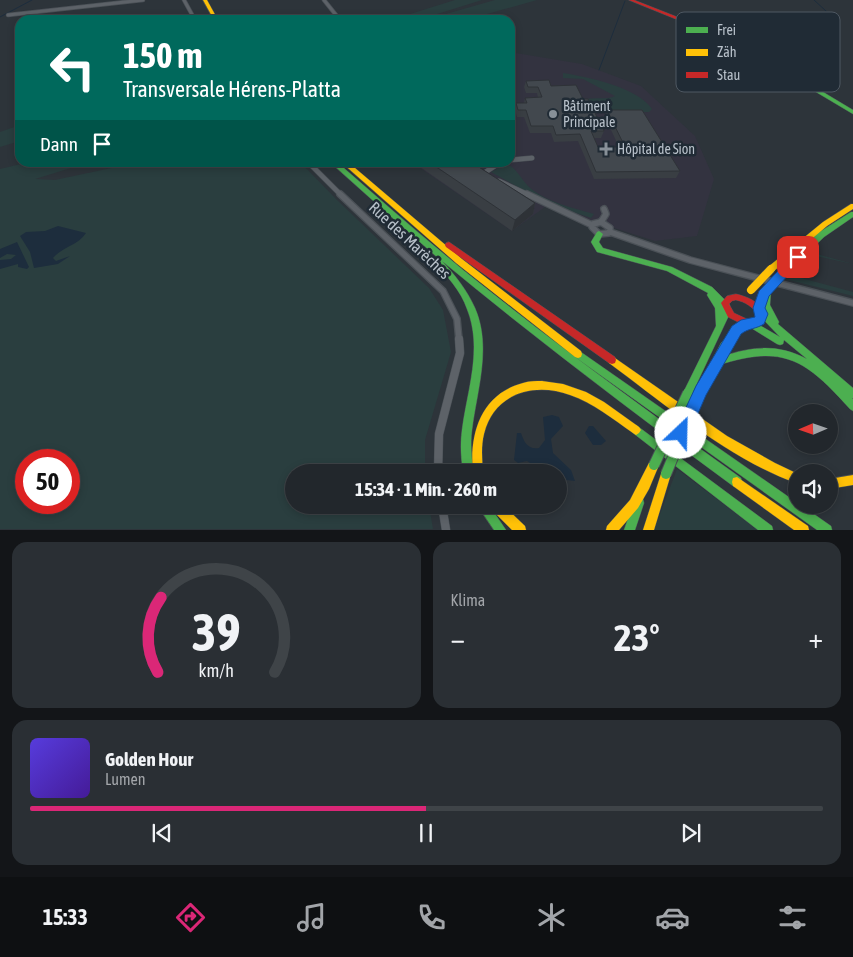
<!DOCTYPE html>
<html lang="de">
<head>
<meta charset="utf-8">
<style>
	body { margin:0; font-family:"Asap Condensed",sans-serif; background:#2a2f34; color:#f1f3f6; height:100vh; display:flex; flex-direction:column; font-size:19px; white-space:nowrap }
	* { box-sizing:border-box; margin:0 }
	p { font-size:16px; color:#a2a5a9 }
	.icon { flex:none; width:28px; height:28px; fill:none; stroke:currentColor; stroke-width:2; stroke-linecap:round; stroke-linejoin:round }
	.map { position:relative; height:530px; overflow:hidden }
	.drawer { display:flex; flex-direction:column; gap:12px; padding:12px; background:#131518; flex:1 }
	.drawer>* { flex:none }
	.top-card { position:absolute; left:15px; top:15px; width:500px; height:152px; border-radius:15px; box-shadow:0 2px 8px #0003,0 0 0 1px #3f4448; background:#00695c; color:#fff; overflow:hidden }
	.needle { width:32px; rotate:268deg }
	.fabs { position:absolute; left:788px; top:404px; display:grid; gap:10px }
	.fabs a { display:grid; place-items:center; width:50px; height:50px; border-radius:50%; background:#22272c; box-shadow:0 2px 8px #0003,0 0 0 1px #3f4448; font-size:25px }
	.speed { position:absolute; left:15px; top:449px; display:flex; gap:10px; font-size:25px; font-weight:700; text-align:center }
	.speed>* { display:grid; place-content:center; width:65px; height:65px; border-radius:50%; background:#22272c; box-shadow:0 2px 8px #0003,0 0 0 1px #3f4448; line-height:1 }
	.speed .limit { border:8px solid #d22; background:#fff; color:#111 }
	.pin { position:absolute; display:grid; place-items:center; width:42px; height:42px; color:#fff; margin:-21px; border-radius:10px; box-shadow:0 2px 8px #0006 }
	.me { position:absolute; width:55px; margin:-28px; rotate:24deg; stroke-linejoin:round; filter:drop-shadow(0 0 4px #0008) }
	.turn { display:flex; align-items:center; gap:18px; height:105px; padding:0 25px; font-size:22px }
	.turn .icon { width:65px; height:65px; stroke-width:2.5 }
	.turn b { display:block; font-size:35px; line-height:42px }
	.then { display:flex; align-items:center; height:48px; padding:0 25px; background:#0003; gap:10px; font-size:19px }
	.big { font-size:38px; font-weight:700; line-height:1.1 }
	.drawer .card { flex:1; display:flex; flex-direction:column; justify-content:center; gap:8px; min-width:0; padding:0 18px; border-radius:15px; background:#2a2f34 }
	.drawer .dial { align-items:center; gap:0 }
	.dial svg { height:130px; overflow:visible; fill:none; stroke:#3f4448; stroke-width:7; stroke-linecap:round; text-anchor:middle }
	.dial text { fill:#f1f3f6; stroke:none }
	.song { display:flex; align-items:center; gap:15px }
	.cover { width:60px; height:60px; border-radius:8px; background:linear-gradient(135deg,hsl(250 70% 55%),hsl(260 70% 35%)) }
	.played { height:5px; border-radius:2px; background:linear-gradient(90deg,#db2777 50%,#3f4448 50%) }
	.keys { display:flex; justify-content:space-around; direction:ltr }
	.heat { display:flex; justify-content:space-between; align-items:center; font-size:28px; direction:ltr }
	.drawer .tiles { flex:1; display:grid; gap:12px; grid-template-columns:1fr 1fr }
	.card:last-child { grid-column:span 2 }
	.trip { position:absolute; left:285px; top:464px; width:282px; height:50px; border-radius:25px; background:#22272c; box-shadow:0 2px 8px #0003,0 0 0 1px #3f4448; font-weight:700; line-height:50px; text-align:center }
	.tabs { display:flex; height:80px; justify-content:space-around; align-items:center; background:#0e1012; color:#a2a5a9 }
	.tabs .icon { width:35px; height:35px }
	.tabs .on { color:#db2777 }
	.tabs b { font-size:22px; color:#f1f3f6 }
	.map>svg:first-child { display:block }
	.medical { fill:#333340 }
	.green { fill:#2a3e3f; fill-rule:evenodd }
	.water { fill:#1d2d3d }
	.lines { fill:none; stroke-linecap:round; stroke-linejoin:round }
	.stream { stroke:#1d2d3d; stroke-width:1 }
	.street-far3-casing { stroke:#4b5157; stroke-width:4.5 }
	.street-far2-casing { stroke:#4b5157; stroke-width:5.5 }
	.street-far1-casing { stroke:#4b5157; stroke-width:8 }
	.street-casing { stroke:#4b5157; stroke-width:9 }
	.fast-casing { stroke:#4b5157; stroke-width:1 }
	.slow-casing { stroke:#4b5157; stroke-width:1 }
	.jam-casing { stroke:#4b5157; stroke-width:1 }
	.street-far3 { stroke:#5d6268; stroke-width:3 }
	.street-far2 { stroke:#5d6268; stroke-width:4.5 }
	.street-far1 { stroke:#5d6268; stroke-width:5.5 }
	.street { stroke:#5d6268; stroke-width:8 }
	.fast { fill:#4caf50; fill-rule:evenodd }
	.slow { fill:#ffc107; fill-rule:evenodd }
	.jam { fill:#c62828; fill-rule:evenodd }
	.fast-bridge-far1-casing { stroke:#4b5157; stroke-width:9; stroke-linecap:butt }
	.fast-bridge-casing { stroke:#4b5157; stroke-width:12; stroke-linecap:butt }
	.slow-bridge-casing { stroke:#4b5157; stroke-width:9; stroke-linecap:butt }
	.fast-bridge-far1 { stroke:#4caf50; stroke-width:8 }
	.fast-bridge { stroke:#4caf50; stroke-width:10 }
	.slow-bridge { stroke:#ffc107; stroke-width:8 }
	.wall { fill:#393e43 }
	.shaded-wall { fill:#2e3237 }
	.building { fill:#42484e; stroke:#2e3237 }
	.route { fill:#1a73e8; stroke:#114b97 }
	.poi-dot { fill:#879098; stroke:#202b35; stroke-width:2 }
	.labels { text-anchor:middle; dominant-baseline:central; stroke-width:5; stroke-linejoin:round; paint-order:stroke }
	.far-poi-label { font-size:14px; fill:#b8c1ca; stroke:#202b35; text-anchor:start }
	.street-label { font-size:16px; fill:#b8c1ca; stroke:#202b35 }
	.key { fill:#202b35; stroke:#4e5862; stroke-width:1 }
	.key-label { font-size:14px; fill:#b8c1ca }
</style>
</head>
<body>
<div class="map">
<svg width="853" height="530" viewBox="0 0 853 530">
	<rect width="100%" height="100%" fill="#2d343a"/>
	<path class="medical" d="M510 52 582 64 641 86 695 136 714 179 697 236 655 241 589 220 549 204 512 231 413 163 510 162Z"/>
	<g class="green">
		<path d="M455 0H482L418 20H391Z"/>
		<path d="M495 0H537L466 20H425Z"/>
		<path d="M563 73C588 77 637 87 652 109L649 112 593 113 586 99C596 97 607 100 615 96L583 79 563 78Z"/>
		<path d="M20 125V141L0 147V132Z"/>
		<path d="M25 163H87L35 179 55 180 135 163H301L337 200 429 288 443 310 451 352 425 440V472H294V505H429L433 529H0V169ZM26 460H69V502H26Z"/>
		<path d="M506 164C517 168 520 178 528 186 545 202 573 208 594 214L591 218 549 204 491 172Z"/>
		<path d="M813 253 853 264 816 256 801 276V278L853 292V296L785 279 795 278Z"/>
		<path d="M677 469 758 530H654Z"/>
	</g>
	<g class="water">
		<path d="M58 226 86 233C78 246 63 246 53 258L56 261 70 256 58 264 34 268 30 252 20 236 26 232 45 231Z"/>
		<path d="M17 242 29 267 27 269 18 267V264L0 269V260L11 259 16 255 7 254 0 258V249Z"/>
		<path d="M552 415 559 417 563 426 551 439 553 453 571 470 575 481 559 479V472H536L533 465 527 461 518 463 514 460 517 433H521C524 442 528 450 539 448L545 440 543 417Z"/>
		<path d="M589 426H593L606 441 601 445H593L585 433Z"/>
	</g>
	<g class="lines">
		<g class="stream">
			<path d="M814 0 826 11"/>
			<path d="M0 17 32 0"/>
			<path d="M599 70 625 1"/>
		</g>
		<g class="street-far3-casing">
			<g id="street-far3">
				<path d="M184 0 195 20"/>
				<path d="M324 0 340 20"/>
				<path d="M8 15 143 0"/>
			</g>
		</g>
		<g class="street-far2-casing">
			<g id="street-far2">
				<path d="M510 160 532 158"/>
				<path d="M308 162 341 195"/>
				<path d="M484 173 501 162"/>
				<path d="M499 181 529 195"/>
			</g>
		</g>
		<g class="street-far1-casing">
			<g id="street-far1">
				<path d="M340 194 443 291 457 319 459 340"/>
				<path d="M527 194 592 225"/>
				<path d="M601 222 610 228 609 233 599 234 592 227 593 224Z"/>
				<path d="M601 222 606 214 604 209"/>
				<path d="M610 232 690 260 853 303"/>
			</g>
		</g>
		<g class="street-casing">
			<g id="street">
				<path d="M438 472 439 434 460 353 459 339"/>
				<path d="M442 505 446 530"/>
			</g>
		</g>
		<g class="fast-casing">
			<g id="fast">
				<path d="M769 62H773L853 110V114L769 64Z"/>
				<path d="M330 162H337C385 204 433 246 482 285 566 352 653 415 741 478L742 482 741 486 737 487 733 486C634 413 536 339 442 261 455 275 467 290 475 308 492 347 477 390 472 430 470 444 472 458 473 472H463C461 458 460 444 462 430 467 390 483 349 467 309 461 291 447 276 434 262L433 260 434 258H438L379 206Z"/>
				<path d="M851 212H853V217L824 237 786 274H780L779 272 780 270 818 233Z"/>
				<path d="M599 231 603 234 599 242 603 248 672 267 712 287 729 304 730 306 729 308 731 311 691 396 688 397 685 396 683 393 716 326 715 308 707 295 708 293 667 271 597 252 591 242 597 232Z"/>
				<path d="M767 286 770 287 771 289 770 305 779 322 778 324 853 388V398H852L853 399V411L850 409C806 360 784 344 719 365L700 402 697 403 694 402 692 399 694 396 721 343 742 321 745 320 748 321H751L754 322 780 337 758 314 759 312 762 311 766 313 762 305 763 289 764 287ZM748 326 777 344 780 345 783 344 784 340 807 359C778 344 754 346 723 356L727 349Z"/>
				<path d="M578 350 796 502V505H801L831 526 832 530H817L575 357 574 354 575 351Z"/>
				<path d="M636 425 772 526 773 530H758L633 433 631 430 633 427Z"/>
				<path d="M639 498 643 499 644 503 635 530H624L635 499Z"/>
				<path d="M477 505H489L506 530H494Z"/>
			</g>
		</g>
		<g class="slow-casing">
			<g id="slow">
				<path d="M203 0H207L218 20H214Z"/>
				<path d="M341 162H348L462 259 581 351 582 354 581 357 578 358 575 357 456 263Z"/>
				<path d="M851 204H853V209L827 226 774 271H768L767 269 768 267 823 222Z"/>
				<path d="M612 356 727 436 775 463 796 473V483C729 459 666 405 609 363L608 360 609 357Z"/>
				<path d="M542 381 563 384 586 392 604 402 639 427 641 430 639 433 636 435 633 433C613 419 593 403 570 395 534 382 494 393 484 434 481 446 482 459 483 472H473C469 434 481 394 523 383 529 381 536 381 542 381Z"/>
				<path d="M654 460 658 461 659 465 649 489 638 508 619 530H606L607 526 630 500 650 461Z"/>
				<path d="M666 469 670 470 671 474 654 530H643L661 474 662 470Z"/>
				<path d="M853 475V485L829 489V479Z"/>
				<path d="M737 477 808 526 809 530H794L733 486 732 482 733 478Z"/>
				<path d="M490 505H503L525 526 526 530H512L491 509Z"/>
			</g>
		</g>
		<g class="jam-casing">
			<g id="jam">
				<path d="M629 0H634L690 22 773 63 769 64 688 24Z"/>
				<path d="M449 242 615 357 616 360 615 363 612 364 609 363 446 247 445 245 446 243Z"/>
				<path d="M736 294C749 297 759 302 766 314L763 323 748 327 728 317 721 303 727 296ZM736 300C746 302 752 307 758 314L757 318 749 320 734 313 729 304 732 301Z"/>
			</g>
		</g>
		<use href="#street-far3" class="street-far3"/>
		<use href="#street-far2" class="street-far2"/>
		<use href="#street-far1" class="street-far1"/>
		<use href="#street" class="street"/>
		<use href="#fast" class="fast"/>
		<use href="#slow" class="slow"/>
		<use href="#jam" class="jam"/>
		<g class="fast-bridge-far1-casing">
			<path id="fast-bridge-far1" d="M764 294 783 272"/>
		</g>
		<g class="fast-bridge-casing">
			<g id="fast-bridge">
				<path d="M654 465 688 393"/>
				<path d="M666 474 697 399"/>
			</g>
		</g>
		<g class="slow-bridge-casing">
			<path id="slow-bridge" d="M751 290 771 269"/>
		</g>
		<use href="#fast-bridge-far1" class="fast-bridge-far1"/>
		<use href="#fast-bridge" class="fast-bridge"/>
		<use href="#slow-bridge" class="slow-bridge"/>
	</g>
	<g class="wall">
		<path d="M526 81 551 86 583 99 604 131 601 138H594L598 147H619L605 117 607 110 680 171 676 178 594 179 578 141 554 142 551 133H530L524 117H517L515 110 516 103H524L525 98H538L537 93H526L524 87Z"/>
		<path d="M413 162H471L535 203 533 214 512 231Z"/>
	</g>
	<path class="shaded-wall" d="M535 203 533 214 512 231 515 220Z"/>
	<g class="building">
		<path d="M549 80 551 86 576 85 583 99H588L604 131H591L598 147H625L607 110H642L680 171 596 172 580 134 556 135 553 126H531L526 110H518L516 103H527L525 98 542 97 538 87H528L526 81Z"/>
		<path d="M429 162H471L535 203 515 220Z"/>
	</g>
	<path class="route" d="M798 253 802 254V260L769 296 765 308 768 314 764 324C756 329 749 328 741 334L706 395 687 439 681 441 676 439 674 433 696 386 732 326 741 320 755 317 753 308 759 291 794 254Z"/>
	<g class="poi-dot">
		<circle cx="553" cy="114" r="5"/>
		<path d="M603.5 141.5h5v5h5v5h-5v5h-5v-5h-5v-5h5z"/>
	</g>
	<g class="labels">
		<g class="far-poi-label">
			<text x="563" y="106">Bâtiment<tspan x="563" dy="16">Principale</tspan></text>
			<text x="617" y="149">Hôpital de Sion</text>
		</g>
		<g class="street-label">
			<text transform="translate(410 240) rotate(43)">Rue des Marèches</text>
		</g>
	</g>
	<rect x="676" y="12" width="164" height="80" rx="8" class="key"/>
	<rect x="686" y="27" width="22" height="6" fill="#4caf50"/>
	<rect x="686" y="49" width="22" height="7" fill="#ffc107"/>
	<rect x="686" y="72" width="22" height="6" fill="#c62828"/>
	<g class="key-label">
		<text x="717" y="35">Frei</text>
		<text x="717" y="57">Zäh</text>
		<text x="717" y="80">Stau</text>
	</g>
</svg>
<div class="fabs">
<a><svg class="needle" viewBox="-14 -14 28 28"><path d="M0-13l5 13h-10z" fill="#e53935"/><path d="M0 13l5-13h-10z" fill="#a2a5a9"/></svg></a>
<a><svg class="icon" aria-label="sound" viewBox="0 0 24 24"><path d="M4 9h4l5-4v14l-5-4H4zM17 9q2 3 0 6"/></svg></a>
</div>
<div class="speed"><div class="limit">50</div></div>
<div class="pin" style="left:798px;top:257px;background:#d93025"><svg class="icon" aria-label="arrive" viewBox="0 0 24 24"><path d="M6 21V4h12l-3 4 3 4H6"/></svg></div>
<svg class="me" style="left:681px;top:433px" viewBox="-20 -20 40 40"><circle r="19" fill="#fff"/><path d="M0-13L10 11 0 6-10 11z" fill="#1a73e8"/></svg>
<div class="trip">15:34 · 1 Min. · 260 m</div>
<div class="top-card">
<div class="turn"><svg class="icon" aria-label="left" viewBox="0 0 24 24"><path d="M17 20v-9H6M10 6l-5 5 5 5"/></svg><div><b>150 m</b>Transversale Hérens-Platta</div></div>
<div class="then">Dann<svg class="icon" aria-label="arrive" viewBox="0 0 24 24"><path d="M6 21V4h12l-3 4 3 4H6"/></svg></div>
</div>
</div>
<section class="drawer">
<div class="tiles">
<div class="card dial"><svg viewBox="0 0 100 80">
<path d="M14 69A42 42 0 1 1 86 69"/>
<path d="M14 69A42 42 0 0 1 16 23" stroke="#db2777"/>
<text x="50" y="56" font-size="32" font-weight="700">39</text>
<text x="50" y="72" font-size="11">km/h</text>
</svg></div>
<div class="card"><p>Klima</p>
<div class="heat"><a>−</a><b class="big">23°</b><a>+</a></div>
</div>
<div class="card">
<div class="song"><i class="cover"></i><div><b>Golden Hour</b><p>Lumen</p></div></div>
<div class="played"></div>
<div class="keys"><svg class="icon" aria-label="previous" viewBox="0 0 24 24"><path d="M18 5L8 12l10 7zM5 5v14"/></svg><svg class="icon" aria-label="pause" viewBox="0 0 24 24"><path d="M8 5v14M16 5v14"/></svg><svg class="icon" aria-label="next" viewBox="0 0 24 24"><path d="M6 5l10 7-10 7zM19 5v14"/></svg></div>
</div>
</div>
</section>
<nav class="tabs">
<b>15:33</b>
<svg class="icon on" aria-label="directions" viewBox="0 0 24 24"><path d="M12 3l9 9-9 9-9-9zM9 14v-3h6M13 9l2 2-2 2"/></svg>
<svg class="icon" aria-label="music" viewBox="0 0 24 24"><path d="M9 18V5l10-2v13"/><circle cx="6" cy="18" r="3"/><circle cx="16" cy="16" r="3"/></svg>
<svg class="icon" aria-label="phone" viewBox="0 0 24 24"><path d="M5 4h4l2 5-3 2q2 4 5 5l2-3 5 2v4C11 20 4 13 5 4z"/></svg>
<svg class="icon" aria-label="climate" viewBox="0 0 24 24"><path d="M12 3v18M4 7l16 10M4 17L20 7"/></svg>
<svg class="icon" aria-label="car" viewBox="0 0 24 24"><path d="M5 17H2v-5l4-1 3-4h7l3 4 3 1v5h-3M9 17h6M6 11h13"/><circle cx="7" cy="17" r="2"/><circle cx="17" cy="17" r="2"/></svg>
<svg class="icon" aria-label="filters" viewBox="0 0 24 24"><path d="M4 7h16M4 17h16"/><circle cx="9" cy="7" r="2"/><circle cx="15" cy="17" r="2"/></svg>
</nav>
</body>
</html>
